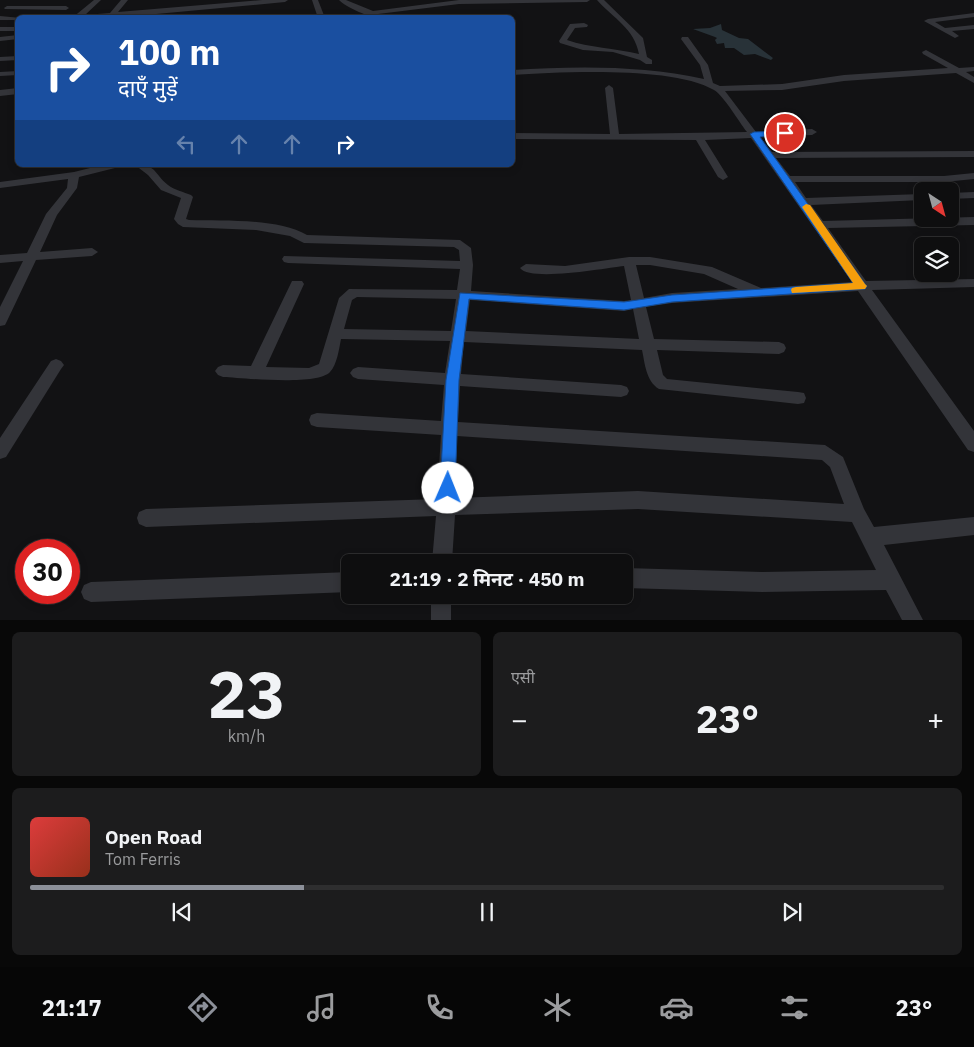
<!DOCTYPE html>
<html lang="hi">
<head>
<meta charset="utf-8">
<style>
	body { margin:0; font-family:"IBM Plex Sans","Noto Sans Devanagari",sans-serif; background:#1c1c1d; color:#f1f3f6; height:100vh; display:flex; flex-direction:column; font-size:19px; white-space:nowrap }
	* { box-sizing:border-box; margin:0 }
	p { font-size:16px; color:#9b9c9e }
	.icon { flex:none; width:28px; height:28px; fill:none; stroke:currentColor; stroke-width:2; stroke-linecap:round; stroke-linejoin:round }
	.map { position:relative; height:620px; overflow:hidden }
	.side { display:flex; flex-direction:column; gap:12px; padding:12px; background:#080808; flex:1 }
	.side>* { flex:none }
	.banner { position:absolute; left:15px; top:15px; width:500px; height:152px; border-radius:8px; box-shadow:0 2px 8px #0003,0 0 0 1px #2e2e2f; background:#1a4fa0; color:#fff; overflow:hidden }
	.needle { width:32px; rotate:144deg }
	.controls { position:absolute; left:914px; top:182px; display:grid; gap:10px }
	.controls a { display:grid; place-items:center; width:45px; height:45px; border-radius:8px; background:#0e0e0f; box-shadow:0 2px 8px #0003,0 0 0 1px #2e2e2f; font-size:25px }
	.speed { position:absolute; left:15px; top:539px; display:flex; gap:10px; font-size:25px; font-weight:700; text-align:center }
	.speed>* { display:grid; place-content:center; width:65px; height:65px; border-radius:50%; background:#0e0e0f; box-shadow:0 2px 8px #0003,0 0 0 1px #2e2e2f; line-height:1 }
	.speed .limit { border:8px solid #d22; background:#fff; color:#111 }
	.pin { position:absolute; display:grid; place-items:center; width:42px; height:42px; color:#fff; margin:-21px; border:2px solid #fff; border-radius:50%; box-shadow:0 1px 5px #0007 }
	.me { position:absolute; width:55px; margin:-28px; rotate:1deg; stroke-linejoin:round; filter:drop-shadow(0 0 4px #0008) }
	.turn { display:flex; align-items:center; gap:18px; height:105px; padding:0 20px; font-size:22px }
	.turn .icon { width:65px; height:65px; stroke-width:2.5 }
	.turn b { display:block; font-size:35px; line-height:42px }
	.lanes { display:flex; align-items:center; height:48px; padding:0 20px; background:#0003; justify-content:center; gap:25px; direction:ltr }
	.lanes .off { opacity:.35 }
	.big { font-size:38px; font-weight:700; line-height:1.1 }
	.side .tile { flex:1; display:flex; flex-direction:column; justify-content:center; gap:8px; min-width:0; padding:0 18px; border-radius:8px; background:#1c1c1d }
	.side .dial { align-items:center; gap:0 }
	.dial b { font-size:65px; line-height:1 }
	.song { display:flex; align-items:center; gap:15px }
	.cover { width:60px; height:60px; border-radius:8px; background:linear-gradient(135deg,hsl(0 70% 55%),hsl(10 70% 35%)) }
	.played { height:5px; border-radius:2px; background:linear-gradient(90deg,#8c9099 30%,#2e2e2f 30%) }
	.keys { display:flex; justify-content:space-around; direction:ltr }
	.heat { display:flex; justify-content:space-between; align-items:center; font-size:28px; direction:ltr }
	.side .tiles { flex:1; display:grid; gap:12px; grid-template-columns:1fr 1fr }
	.tile:last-child { grid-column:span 2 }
	.trip { position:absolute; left:341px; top:554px; width:292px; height:50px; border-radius:8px; background:#0e0e0f; box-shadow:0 2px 8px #0003,0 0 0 1px #2e2e2f; font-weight:700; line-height:50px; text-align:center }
	.tab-bar { display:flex; height:80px; justify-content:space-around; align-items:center; background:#060606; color:#9b9c9e }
	.tab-bar .icon { width:35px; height:35px }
	.tab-bar .active { color:#8c9099 }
	.tab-bar b { font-size:22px; color:#f1f3f6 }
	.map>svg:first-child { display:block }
	.water { fill:#283238 }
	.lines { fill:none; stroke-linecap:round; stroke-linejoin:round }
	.street { fill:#333439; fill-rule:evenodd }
	.route { fill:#1a73e8; stroke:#114b97 }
	.slow { fill:#f59e0b }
</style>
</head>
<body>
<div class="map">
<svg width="974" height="620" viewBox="0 0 974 620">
	<rect width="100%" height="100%" fill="#121214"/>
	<path class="water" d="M721 24 722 30 739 38 748 39 773 58 771 60 755 54 744 55 734 48H725L724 43 717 44 715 40 717 38 715 37 693 29 710 28Z"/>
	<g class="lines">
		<g class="street">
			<path d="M94 0H101L85 15 110 13 121 0H128L118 12 262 0H288L285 2 113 18H72Z"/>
			<path d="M312 0H318L325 18H318Z"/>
			<path d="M339 0H346L373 11 459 0H590L587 2 459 4 378 14 380 18C371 18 345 7 339 0Z"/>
			<path d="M597 0H604L643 38 647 57 652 60V64H646L640 60 613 52 583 50 560 43 559 41 570 24 584 23 588 25 587 27 575 28 567 40C590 48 614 48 639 54 634 28 614 19 597 0Z"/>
			<path d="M7 6H66L69 8 66 10 5 9 4 8Z"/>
			<path d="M974 13V17L935 22 945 28 974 25V29L952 31 959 36 955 38 924 21 928 19Z"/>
			<path d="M0 16 21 18H18V20H0Z"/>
			<rect x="0" y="27" width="18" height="4"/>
			<path d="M18 35V39L0 41V37Z"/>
			<path d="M682 37H688L708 65 713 83 720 86 782 84 844 75 948 68 923 54 922 52 926 50 959 68 974 67V71L966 72 974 77V83L956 73 844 81 782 90 725 91 756 132 812 129 817 132 812 135 760 137 772 152 974 151V157L776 158 790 176H944L974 173V179L944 182H795L806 198 922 194V200L811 205 823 221 974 217V225L828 228 866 281 974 279V287L872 290 974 431V452L968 450 858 291 672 303 646 307 654 339 779 342 784 344 786 348 784 352 779 354 657 350 663 375 667 379 798 392 804 393 806 398 804 403 798 404 659 389C646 381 645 364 642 350L464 342 461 374 621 385 627 387 629 391 627 395 621 397 460 386 458 422 825 445 843 457 864 509 874 527 974 517V535L884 545 923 620H902L886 590 762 592 625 588V568L762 572 876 570 852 522 638 509 455 515 452 562H432L436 516 146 527 139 524 137 518 139 512 146 509 437 499 441 435 317 427 311 425 309 420 311 415 317 413 441 421 444 385 358 379 353 377 350 373 353 369 358 367 445 373 450 341 341 339C339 349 337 365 330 372 317 386 244 378 223 377L218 375 215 371 218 367 223 365 251 366 292 281H302L304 284 266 367 309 368 319 364 339 298 349 289 457 290 460 269 288 263 284 262 282 259 284 256 460 261 459 250 454 247 304 243 290 236 256 230 183 227 178 224 174 219 181 198 161 190 148 175 135 165C158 165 153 173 168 185 174 190 184 192 191 195L193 197 186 219 189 220C222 221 278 218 307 235L460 240 471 248 473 265 471 291 624 301 631 300 624 266C606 268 530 282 520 268L526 264 565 266 629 257H650L712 267 761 288 852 282 751 138 705 140 728 177 723 180 718 177 696 140 512 139V133L610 134 605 88 609 85 613 88 619 134 747 132C739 122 724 96 714 90 672 66 562 72 512 75V70C576 66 641 65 704 79L700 65 681 39ZM636 265H650L704 274 738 289 672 293 644 298ZM357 297 456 299 451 331 344 329 352 300ZM470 300 624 311 633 309 639 339 466 331ZM457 436 822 460 830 467 844 504 638 491 455 498Z"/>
			<path d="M18 56V60L0 61V57Z"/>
			<path d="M18 71V75L0 76V72Z"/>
			<path d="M18 88V94L0 96V90Z"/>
			<path d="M102 165H120L119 167 79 177 77 188 57 215 40 252 92 248 98 252 92 256 36 260 7 321 5 325 0 326V307L23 261 0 263V255L27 253 46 214 67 188 68 179 0 188V182L74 172Z"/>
			<path d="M974 192V198L950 199V193Z"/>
			<path d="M56 359 61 361 64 365 61 369 6 457 0 459V438L51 361Z"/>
			<path d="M350 572V592L91 602 84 599 81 592 84 585 91 582Z"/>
			<rect x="431" y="595" width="20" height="25"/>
		</g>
	</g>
	<path class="route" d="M785 131H788V135L760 137 865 284 867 286 865 289 672 302 624 310 469 299 459 380 455 488 453 493 448 495 442 493 440 488 446 380 460 293 624 302 672 295 853 283 750 134 754 132Z"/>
	<path class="slow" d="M806 204 810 205 865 284 867 286 865 289 792 293 791 290 792 288 796 287 853 283 802 207Z"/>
</svg>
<div class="controls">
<a><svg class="needle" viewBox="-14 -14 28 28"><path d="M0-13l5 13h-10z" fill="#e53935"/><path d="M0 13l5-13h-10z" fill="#9b9c9e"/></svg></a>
<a><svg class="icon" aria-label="layers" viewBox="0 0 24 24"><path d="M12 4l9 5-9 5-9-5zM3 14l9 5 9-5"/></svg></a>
</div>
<div class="speed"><div class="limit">30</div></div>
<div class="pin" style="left:785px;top:133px;background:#d93025"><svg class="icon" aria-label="arrive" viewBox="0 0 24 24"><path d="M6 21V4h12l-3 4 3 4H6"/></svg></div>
<svg class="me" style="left:448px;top:488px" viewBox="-20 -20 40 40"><circle r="19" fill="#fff"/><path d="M0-13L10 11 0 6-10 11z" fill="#1a73e8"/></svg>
<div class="trip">21:19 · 2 मिनट · 450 m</div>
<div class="banner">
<div class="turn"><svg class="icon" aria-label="right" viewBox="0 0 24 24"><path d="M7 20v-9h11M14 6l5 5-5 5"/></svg><div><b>100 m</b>दाएँ मुड़ें</div></div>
<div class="lanes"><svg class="icon off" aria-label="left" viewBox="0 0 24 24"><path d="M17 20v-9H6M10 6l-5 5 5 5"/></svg><svg class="icon off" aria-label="ahead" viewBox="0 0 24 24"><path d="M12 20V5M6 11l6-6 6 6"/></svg><svg class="icon off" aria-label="ahead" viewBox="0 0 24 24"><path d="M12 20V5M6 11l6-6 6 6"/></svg><svg class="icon" aria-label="right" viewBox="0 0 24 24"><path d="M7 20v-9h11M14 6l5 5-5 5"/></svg></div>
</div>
</div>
<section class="side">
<div class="tiles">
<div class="tile dial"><b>23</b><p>km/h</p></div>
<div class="tile"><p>एसी</p>
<div class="heat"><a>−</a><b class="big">23°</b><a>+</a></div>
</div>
<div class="tile">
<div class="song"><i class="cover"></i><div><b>Open Road</b><p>Tom Ferris</p></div></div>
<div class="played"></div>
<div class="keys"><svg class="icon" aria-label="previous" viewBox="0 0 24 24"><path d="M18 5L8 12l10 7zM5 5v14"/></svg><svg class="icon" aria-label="pause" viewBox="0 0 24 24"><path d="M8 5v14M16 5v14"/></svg><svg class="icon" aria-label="next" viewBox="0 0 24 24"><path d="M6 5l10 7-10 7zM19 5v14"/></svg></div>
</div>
</div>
</section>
<nav class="tab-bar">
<b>21:17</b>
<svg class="icon active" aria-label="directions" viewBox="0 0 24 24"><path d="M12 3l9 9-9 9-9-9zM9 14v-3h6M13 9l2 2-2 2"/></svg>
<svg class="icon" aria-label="music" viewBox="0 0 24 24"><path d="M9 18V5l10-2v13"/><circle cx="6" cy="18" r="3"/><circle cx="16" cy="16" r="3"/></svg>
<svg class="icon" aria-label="phone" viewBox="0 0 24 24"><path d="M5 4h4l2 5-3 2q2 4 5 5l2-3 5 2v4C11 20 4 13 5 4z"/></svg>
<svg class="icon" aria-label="climate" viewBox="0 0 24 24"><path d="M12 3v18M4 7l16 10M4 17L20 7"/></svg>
<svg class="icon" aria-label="car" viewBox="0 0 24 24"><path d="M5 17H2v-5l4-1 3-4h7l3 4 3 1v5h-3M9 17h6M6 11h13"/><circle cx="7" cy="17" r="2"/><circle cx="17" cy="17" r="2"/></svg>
<svg class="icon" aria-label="filters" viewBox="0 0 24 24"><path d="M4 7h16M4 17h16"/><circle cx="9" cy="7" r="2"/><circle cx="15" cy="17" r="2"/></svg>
<b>23°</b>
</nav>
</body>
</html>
